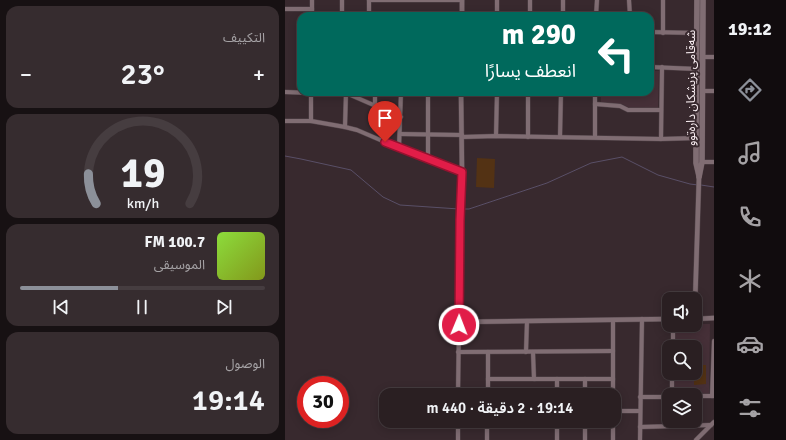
<!DOCTYPE html>
<html lang="ar">
<head>
<meta charset="utf-8">
<style>
	body { margin:0; font-family:Signika,"Noto Sans Arabic",sans-serif; background:#362c2f; color:#f1f3f6; direction:rtl; height:100vh; display:flex; flex-direction:column; font-size:15px; white-space:nowrap }
	* { box-sizing:border-box; margin:0 }
	p { font-size:13px; color:#a5a2a5 }
	.icon { flex:none; width:22px; height:22px; fill:none; stroke:currentColor; stroke-width:2; stroke-linecap:round; stroke-linejoin:round }
	.map { position:relative; flex:1; overflow:hidden; direction:ltr }
	.panel { display:flex; flex-direction:column; gap:6px; padding:6px; background:#171113; width:285px }
	.panel>* { flex:none }
	.top-card { position:absolute; left:12px; top:12px; width:357px; height:84px; border-radius:12px; box-shadow:0 2px 10px #0003,0 0 0 1px #463d40; direction:rtl; background:#00695c; color:#fff; overflow:hidden }
	.fabs { position:absolute; left:377px; top:292px; display:grid; gap:8px }
	.fabs a { display:grid; place-items:center; width:40px; height:40px; border-radius:8px; background:#2a1f22; box-shadow:0 2px 10px #0003,0 0 0 1px #463d40; font-size:20px }
	.speed { position:absolute; left:12px; top:376px; display:flex; gap:8px; font-size:20px; font-weight:700; text-align:center }
	.speed>* { display:grid; place-content:center; width:52px; height:52px; border-radius:50%; background:#2a1f22; box-shadow:0 2px 10px #0003,0 0 0 1px #463d40; line-height:1 }
	.speed .limit { border:6px solid #d22; background:#fff; color:#111 }
	.pin { position:absolute; display:grid; place-items:center; width:34px; height:34px; color:#fff; margin:-41px -17px; border-radius:50% 50% 50% 0; rotate:-45deg; box-shadow:0 0 4px #0007 }
	.pin .icon { rotate:45deg }
	.me { position:absolute; width:44px; margin:-22px; rotate:1deg; stroke-linejoin:round; filter:drop-shadow(0 0 3px #0008) }
	.turn { display:flex; align-items:center; gap:14px; height:84px; padding:0 12px; font-size:18px }
	.turn .icon { width:52px; height:52px; stroke-width:2.5 }
	.turn b { display:block; font-size:28px; line-height:34px }
	.big { font-size:30px; font-weight:600; line-height:1.1 }
	.panel .widget { flex:1; display:flex; flex-direction:column; justify-content:center; gap:6px; min-width:0; padding:0 14px; border-radius:12px; background:#362c2f }
	.panel .dial { align-items:center; gap:0 }
	.dial svg { height:104px; overflow:visible; fill:none; stroke:#463d40; stroke-width:7; stroke-linecap:round; text-anchor:middle }
	.dial text { fill:#f1f3f6; stroke:none }
	.song { display:flex; align-items:center; gap:12px }
	.cover { width:48px; height:48px; border-radius:6px; background:linear-gradient(135deg,hsl(90 70% 55%),hsl(70 70% 35%)) }
	.played { height:4px; border-radius:2px; background:linear-gradient(90deg,#8c9099 40%,#463d40 40%) }
	.keys { display:flex; justify-content:space-around; direction:ltr }
	.heat { display:flex; justify-content:space-between; align-items:center; font-size:22px; direction:ltr }
	.trip { position:absolute; left:94px; top:388px; width:242px; height:40px; border-radius:12px; background:#2a1f22; box-shadow:0 2px 10px #0003,0 0 0 1px #463d40; font-weight:600; line-height:40px; text-align:center; direction:rtl }
	main { display:flex; flex:1; min-height:0 }
	.dock { display:flex; flex-direction:column; width:72px; justify-content:space-around; align-items:center; background:#110c0e; color:#a5a2a5 }
	.dock .icon { width:28px; height:28px }
	.dock .current { color:#8c9099 }
	.dock b { font-size:18px; color:#f1f3f6 }
	.map>svg:first-child { display:block }
	.built { fill:#463038 }
	.green { fill:#533214 }
	.lines { fill:none; stroke-linecap:round; stroke-linejoin:round }
	.stream { stroke:#594f67; stroke-width:1 }
	.minor-casing { stroke:#53464b; stroke-width:5 }
	.tertiary-casing { stroke:#53464b; stroke-width:5.5 }
	.secondary-casing { stroke:#53464b; stroke-width:6 }
	.minor { stroke:#806d73; stroke-width:4 }
	.tertiary { stroke:#806d73; stroke-width:4.5 }
	.secondary { stroke:#806d73; stroke-width:5.5 }
	.route-casing { stroke:#92132f; stroke-width:10 }
	.route { stroke:#e11d48; stroke-width:7 }
	.labels { text-anchor:middle; dominant-baseline:central; stroke-width:4; stroke-linejoin:round; paint-order:stroke }
	.street-label { font-size:12px; fill:#f9eef2; stroke:#38292e }
</style>
</head>
<body>
<main>
<nav class="dock">
<b>19:12</b>
<svg class="icon current" aria-label="directions" viewBox="0 0 24 24"><path d="M12 3l9 9-9 9-9-9zM9 14v-3h6M13 9l2 2-2 2"/></svg>
<svg class="icon" aria-label="music" viewBox="0 0 24 24"><path d="M9 18V5l10-2v13"/><circle cx="6" cy="18" r="3"/><circle cx="16" cy="16" r="3"/></svg>
<svg class="icon" aria-label="phone" viewBox="0 0 24 24"><path d="M5 4h4l2 5-3 2q2 4 5 5l2-3 5 2v4C11 20 4 13 5 4z"/></svg>
<svg class="icon" aria-label="climate" viewBox="0 0 24 24"><path d="M12 3v18M4 7l16 10M4 17L20 7"/></svg>
<svg class="icon" aria-label="car" viewBox="0 0 24 24"><path d="M5 17H2v-5l4-1 3-4h7l3 4 3 1v5h-3M9 17h6M6 11h13"/><circle cx="7" cy="17" r="2"/><circle cx="17" cy="17" r="2"/></svg>
<svg class="icon" aria-label="filters" viewBox="0 0 24 24"><path d="M4 7h16M4 17h16"/><circle cx="9" cy="7" r="2"/><circle cx="15" cy="17" r="2"/></svg>
</nav>
<div class="map">
<svg width="429" height="440" viewBox="0 0 429 440">
	<rect width="100%" height="100%" fill="#38292e"/>
	<g class="built">
		<path d="M365 71H374L373 108H345L337 104H316V92H365Z"/>
		<path d="M410 324H425L424 394 388 393V373H410V347H389V325H410Z"/>
	</g>
	<g class="green">
		<path d="M192 158 210 159 209 188 191 187Z"/>
		<path d="M410 365H421V384L409 385V373H410Z"/>
	</g>
	<g class="lines">
		<g class="stream">
			<path d="M0 156 16 159 66 170 98 197 115 205 174 209"/>
			<path d="M416 185 429 187"/>
			<path d="M177 209H184L262 183 306 163 337 157 373 175 405 184 413 185"/>
		</g>
		<g class="minor-casing">
			<g id="minor">
				<path d="M57 0V16"/>
				<path d="M84 0H177"/>
				<path d="M212 0V16"/>
				<path d="M278 0V16"/>
				<path d="M344 0 345 16"/>
				<path d="M0 9H27"/>
				<path d="M27 16V0"/>
				<path d="M84 16V0"/>
				<path d="M245 16V0"/>
				<path d="M311 16 312 0"/>
				<path d="M365 32 412 33"/>
				<path d="M378 33V0"/>
				<path d="M418 57H429"/>
				<path d="M365 67 412 69"/>
				<path d="M417 91H429"/>
				<path d="M0 92 26 93"/>
				<path d="M90 92V106"/>
				<path d="M61 93 116 117"/>
				<path d="M310 104 335 106 343 110H376"/>
				<path d="M0 121H26L60 127 72 130 114 148 177 172"/>
				<path d="M26 121V92"/>
				<path d="M60 127 61 92"/>
				<path d="M115 134 177 135"/>
				<path d="M211 136 212 92"/>
				<path d="M177 137 211 136 376 139 411 138"/>
				<path d="M243 137V92"/>
				<path d="M275 137 276 92"/>
				<path d="M310 137V92"/>
				<path d="M376 139 377 67"/>
				<path d="M114 148 116 92"/>
				<path d="M143 159V92"/>
				<path d="M417 162H429"/>
				<path d="M388 347V325"/>
				<path d="M173 352 328 351"/>
				<path d="M241 352 242 321"/>
				<path d="M248 352 249 379"/>
				<path d="M203 379H328"/>
				<path d="M272 379V395"/>
				<path d="M300 379V395"/>
				<path d="M173 395 174 322"/>
				<path d="M203 395V352"/>
				<path d="M328 395V320"/>
				<path d="M387 395V373"/>
				<path d="M410 396H429"/>
				<path d="M427 396 429 341"/>
				<path d="M355 397H384"/>
				<path d="M329 411H355"/>
				<path d="M173 421V440"/>
				<path d="M272 421V440"/>
				<path d="M300 421V440"/>
				<path d="M355 427 426 425"/>
				<path d="M202 440V421"/>
				<path d="M328 440V421"/>
				<path d="M355 440 357 319"/>
				<path d="M411 440 429 422"/>
			</g>
		</g>
		<g class="tertiary-casing">
			<g id="tertiary">
				<path d="M177 16V0"/>
				<path d="M176 92 177 172 175 220 174 322 384 319"/>
				<path d="M410 305 414 177"/>
				<path d="M410 319 429 318"/>
			</g>
		</g>
		<g class="secondary-casing">
			<g id="secondary">
				<path d="M412 0 411 138V163L414 176"/>
				<path d="M414 177 417 162 418 0"/>
			</g>
		</g>
		<use href="#minor" class="minor"/>
		<use href="#tertiary" class="tertiary"/>
		<use href="#secondary" class="secondary"/>
	</g>
	<g class="lines">
		<g class="route-casing">
			<path id="route" d="M100 142 177 172 175 220 174 325"/>
		</g>
		<use href="#route" class="route"/>
	</g>
	<g class="labels">
		<g class="street-label">
			<text transform="translate(406 88) rotate(-90)">شەقامی پزیشکان دارەتوو</text>
		</g>
	</g>
</svg>
<div class="fabs">
<a><svg class="icon" aria-label="sound" viewBox="0 0 24 24"><path d="M4 9h4l5-4v14l-5-4H4zM17 9q2 3 0 6"/></svg></a>
<a><svg class="icon" aria-label="search" viewBox="0 0 24 24"><circle cx="10" cy="10" r="6"/><path d="M15 15l6 6"/></svg></a>
<a><svg class="icon" aria-label="layers" viewBox="0 0 24 24"><path d="M12 4l9 5-9 5-9-5zM3 14l9 5 9-5"/></svg></a>
</div>
<div class="speed"><div class="limit">30</div></div>
<div class="pin" style="left:100px;top:142px;background:#d93025"><svg class="icon" aria-label="arrive" viewBox="0 0 24 24"><path d="M6 21V4h12l-3 4 3 4H6"/></svg></div>
<svg class="me" style="left:174px;top:325px" viewBox="-20 -20 40 40"><circle r="17" fill="#e11d48" stroke="#fff" stroke-width="3"/><path d="M0-11L8 9 0 5-8 9z" fill="#fff"/></svg>
<div class="trip">19:14 · 2 دقيقة · 440 m</div>
<div class="top-card">
<div class="turn"><svg class="icon" aria-label="left" viewBox="0 0 24 24"><path d="M17 20v-9H6M10 6l-5 5 5 5"/></svg><div><b>290 m</b>انعطف يسارًا</div></div>
</div>
</div>
<section class="panel">
<div class="widget"><p>التكييف</p>
<div class="heat"><a>−</a><b class="big">23°</b><a>+</a></div>
</div>
<div class="widget dial"><svg viewBox="0 0 100 80">
<path d="M14 69A42 42 0 1 1 86 69"/>
<path d="M14 69A42 42 0 0 1 8 46" stroke="#8c9099"/>
<text x="50" y="56" font-size="32" font-weight="700">19</text>
<text x="50" y="72" font-size="11">km/h</text>
</svg></div>
<div class="widget">
<div class="song"><i class="cover"></i><div><b>100.7 FM</b><p>الموسيقى</p></div></div>
<div class="played"></div>
<div class="keys"><svg class="icon" aria-label="previous" viewBox="0 0 24 24"><path d="M18 5L8 12l10 7zM5 5v14"/></svg><svg class="icon" aria-label="pause" viewBox="0 0 24 24"><path d="M8 5v14M16 5v14"/></svg><svg class="icon" aria-label="next" viewBox="0 0 24 24"><path d="M6 5l10 7-10 7zM19 5v14"/></svg></div>
</div>
<div class="widget"><p>الوصول</p><b class="big">19:14</b></div>
</section>
</main>
</body>
</html>
